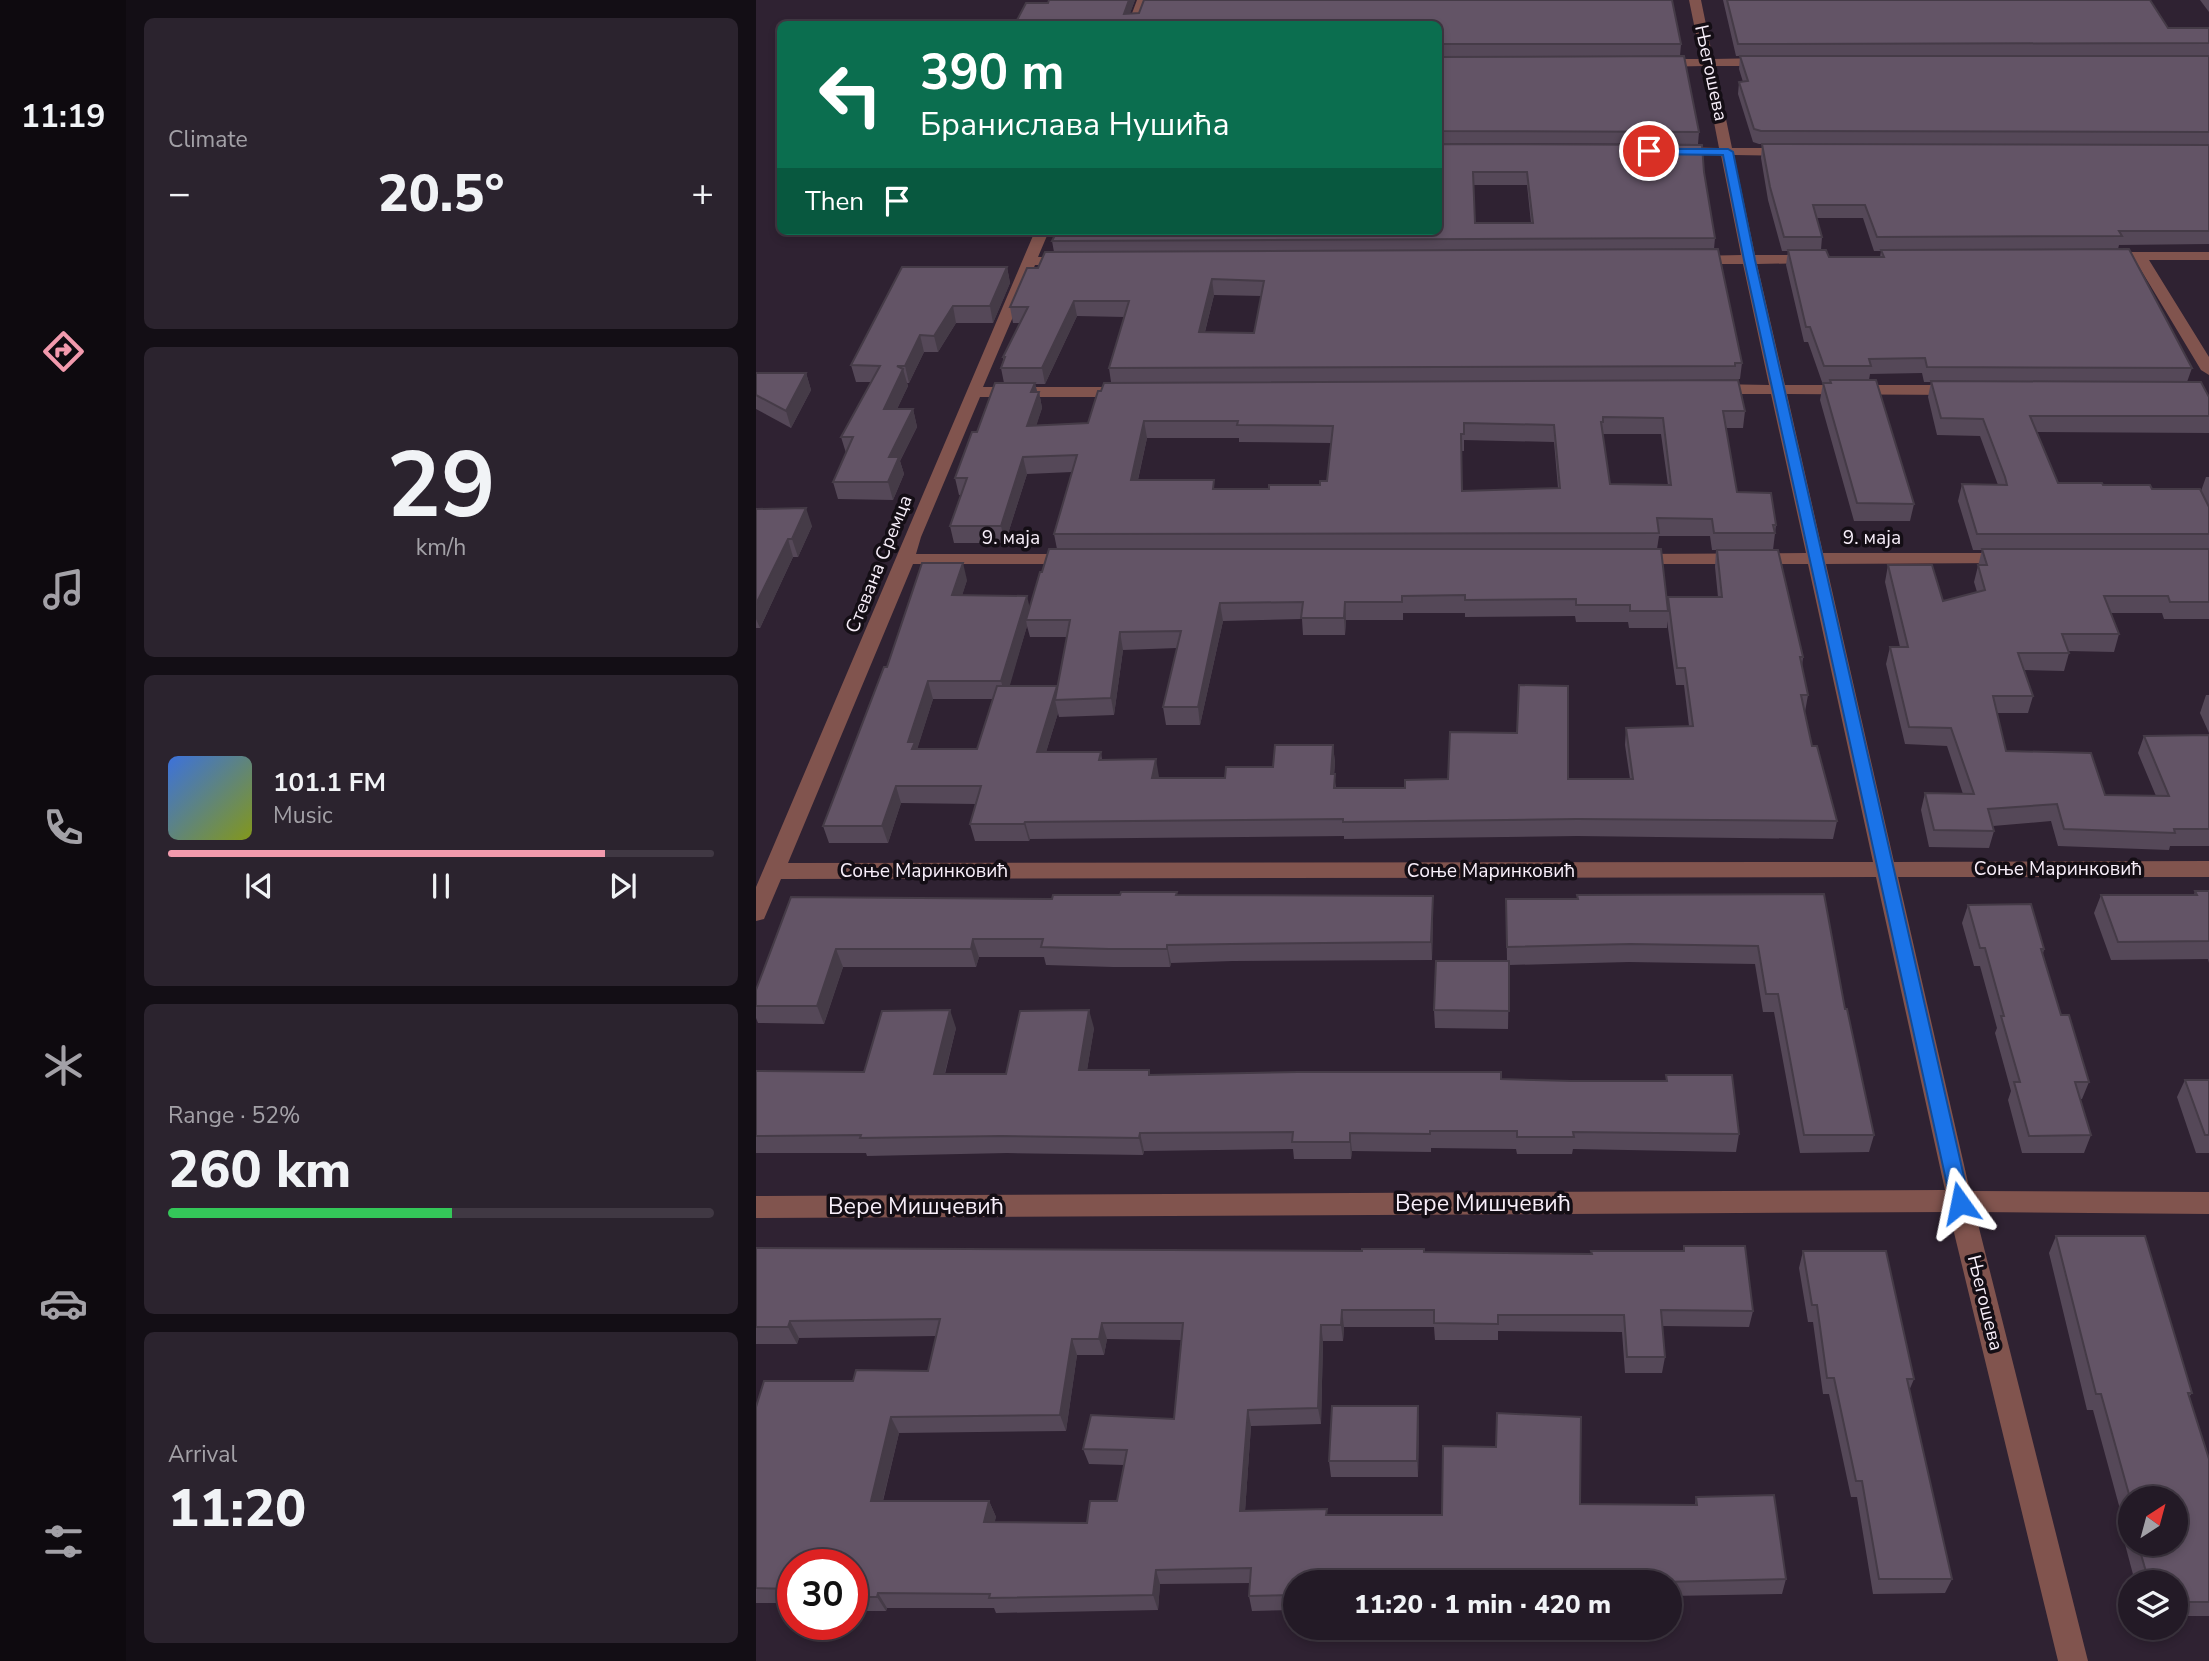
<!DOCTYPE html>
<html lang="en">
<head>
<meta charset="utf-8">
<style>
	body { margin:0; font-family:"Nunito Sans",sans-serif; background:#2b232e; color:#f1f3f6; height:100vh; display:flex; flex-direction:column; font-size:26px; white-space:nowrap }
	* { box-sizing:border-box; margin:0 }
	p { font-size:23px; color:#a3a1a7 }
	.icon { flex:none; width:38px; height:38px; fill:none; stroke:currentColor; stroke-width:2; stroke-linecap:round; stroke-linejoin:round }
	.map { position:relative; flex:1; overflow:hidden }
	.side { display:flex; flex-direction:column; gap:18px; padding:18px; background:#130e15; width:630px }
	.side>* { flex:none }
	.top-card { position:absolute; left:21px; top:21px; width:665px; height:214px; border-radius:10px; box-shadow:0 4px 10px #0003,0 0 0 2px #403843; background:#0b6e4f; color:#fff; overflow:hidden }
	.needle { width:46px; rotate:36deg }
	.fabs { position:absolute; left:1362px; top:1486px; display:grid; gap:14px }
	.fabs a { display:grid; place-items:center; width:70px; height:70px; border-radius:50%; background:#231a26; box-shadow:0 4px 10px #0003,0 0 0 2px #403843; font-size:35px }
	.speed { position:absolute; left:21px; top:1549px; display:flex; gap:14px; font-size:35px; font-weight:700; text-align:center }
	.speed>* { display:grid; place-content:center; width:91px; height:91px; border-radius:50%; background:#231a26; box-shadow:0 4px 10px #0003,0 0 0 2px #403843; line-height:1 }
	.speed .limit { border:10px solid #d22; background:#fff; color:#111 }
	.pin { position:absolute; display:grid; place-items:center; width:60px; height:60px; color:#fff; margin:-30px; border:4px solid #fff; border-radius:50%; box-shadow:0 2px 7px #0007 }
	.me { position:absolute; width:77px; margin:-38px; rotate:348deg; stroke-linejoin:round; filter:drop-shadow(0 0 5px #0008) }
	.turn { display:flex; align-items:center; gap:24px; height:147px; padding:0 28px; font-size:32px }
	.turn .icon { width:91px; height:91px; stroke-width:2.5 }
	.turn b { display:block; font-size:49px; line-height:60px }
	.then { display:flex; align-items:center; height:66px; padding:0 28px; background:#0003; gap:14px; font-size:26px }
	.big { font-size:52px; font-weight:800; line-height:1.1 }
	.side .card { flex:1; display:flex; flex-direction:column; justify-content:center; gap:10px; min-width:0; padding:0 24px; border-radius:10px; background:#2b232e }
	.side .dial { align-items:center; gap:0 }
	.dial b { font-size:91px; line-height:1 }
	.song { display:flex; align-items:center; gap:21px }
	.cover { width:84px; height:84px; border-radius:10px; background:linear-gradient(135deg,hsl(220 70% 55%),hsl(70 70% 35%)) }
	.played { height:7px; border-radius:4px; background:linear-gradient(90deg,#f29aad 80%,#403843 80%) }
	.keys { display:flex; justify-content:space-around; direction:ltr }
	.heat { display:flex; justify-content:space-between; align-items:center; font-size:38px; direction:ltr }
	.charge { height:10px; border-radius:5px; background:linear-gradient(90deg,#34c759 52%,#403843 0) }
	.trip { position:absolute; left:527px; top:1570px; width:399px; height:70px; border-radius:35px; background:#231a26; box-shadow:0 4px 10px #0003,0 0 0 2px #403843; font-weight:800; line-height:70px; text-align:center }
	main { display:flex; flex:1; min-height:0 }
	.menu { display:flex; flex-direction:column; width:126px; justify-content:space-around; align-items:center; background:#0e0a0f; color:#a3a1a7 }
	.menu .icon { width:49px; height:49px }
	.menu .current { color:#f29aad }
	.menu b { font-size:32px; color:#f1f3f6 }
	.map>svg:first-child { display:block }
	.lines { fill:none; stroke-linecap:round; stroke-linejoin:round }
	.street { fill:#81544e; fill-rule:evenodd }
	.wall { fill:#554858; fill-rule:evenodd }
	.shaded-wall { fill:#453b47 }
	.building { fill:#635466; stroke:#453b47; stroke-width:2; fill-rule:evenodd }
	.route { fill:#1a73e8; stroke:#114b97; stroke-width:2 }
	.labels { text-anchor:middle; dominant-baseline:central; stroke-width:7; stroke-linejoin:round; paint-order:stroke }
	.street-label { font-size:19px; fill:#f8effa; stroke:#140e15 }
	.near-street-label { font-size:23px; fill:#f8effa; stroke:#140e15 }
</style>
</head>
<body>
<main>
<nav class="menu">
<b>11:19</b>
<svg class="icon current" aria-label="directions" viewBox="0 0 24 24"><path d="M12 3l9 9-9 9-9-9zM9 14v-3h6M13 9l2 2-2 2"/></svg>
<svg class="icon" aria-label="music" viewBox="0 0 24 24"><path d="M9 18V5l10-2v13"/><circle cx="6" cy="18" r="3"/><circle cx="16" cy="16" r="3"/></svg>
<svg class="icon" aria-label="phone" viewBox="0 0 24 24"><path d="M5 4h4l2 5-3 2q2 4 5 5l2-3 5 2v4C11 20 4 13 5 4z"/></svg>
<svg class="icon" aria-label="climate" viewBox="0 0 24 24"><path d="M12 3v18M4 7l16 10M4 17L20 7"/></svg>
<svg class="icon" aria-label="car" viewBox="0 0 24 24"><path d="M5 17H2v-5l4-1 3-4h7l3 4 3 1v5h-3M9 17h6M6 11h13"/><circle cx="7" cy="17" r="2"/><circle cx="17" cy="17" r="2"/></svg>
<svg class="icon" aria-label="filters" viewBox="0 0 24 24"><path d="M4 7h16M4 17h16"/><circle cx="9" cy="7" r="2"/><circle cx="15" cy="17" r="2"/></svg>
</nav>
<section class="side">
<div class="card"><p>Climate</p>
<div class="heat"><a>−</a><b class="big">20.5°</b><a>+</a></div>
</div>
<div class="card dial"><b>29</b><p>km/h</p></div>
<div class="card">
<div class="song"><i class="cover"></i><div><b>101.1 FM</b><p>Music</p></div></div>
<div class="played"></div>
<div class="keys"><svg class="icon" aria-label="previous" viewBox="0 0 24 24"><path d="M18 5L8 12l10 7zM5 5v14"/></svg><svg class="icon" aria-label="pause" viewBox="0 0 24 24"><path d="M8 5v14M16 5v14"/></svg><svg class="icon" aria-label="next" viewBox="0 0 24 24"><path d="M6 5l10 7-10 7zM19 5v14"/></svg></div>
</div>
<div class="card"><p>Range · 52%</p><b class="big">260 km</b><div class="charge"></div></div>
<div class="card"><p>Arrival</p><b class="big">11:20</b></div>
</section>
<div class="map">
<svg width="1453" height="1661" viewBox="0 0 1453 1661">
	<rect width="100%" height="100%" fill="#2f2232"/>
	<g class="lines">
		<g class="street">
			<path d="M381 0H393L382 24H372Z"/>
			<path d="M933 0H945L957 59 1009 58 1015 62 1009 66H959L976 148H1034L1040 152 1034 156 978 155 999 255H1059L1066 259 1059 263 1001 264 1029 385H1202L1210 390 1202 395 1031 394 1067 553H1251L1260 558 1251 563 1070 564 1138 862 1453 861V877H1142L1214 1191 1453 1192V1214L1219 1212 1332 1661H1302L1193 1212 0 1218V1196L1189 1190 1120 877 25 879 8 919 0 921V887L279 231H293L282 257H314L321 261 314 265H279L227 387H369L377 392 369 397H224L165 537 160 554H317L326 559 317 564H157L32 863 1117 862 1052 564H878L869 559 878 554 1050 553 1015 394H958L950 389 958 384 1013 385 987 264H938L931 260 938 256 985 255 965 155H920L914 151 920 147 963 148 947 66 902 67 896 63 902 59H945Z"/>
			<path d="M1351 252H1453V260H1393L1453 357V375L1445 370 1379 260 1346 259 1344 256Z"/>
		</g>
	</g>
	<g class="wall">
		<path d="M293 0H379L374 13H383L388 0H916L925 44 924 56H682V24H259L270 3H292Z"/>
		<path d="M967 0H1394L1412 28H1453V55L1102 56H1453V145L1003 144 997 142 982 94 983 82H987L983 69 984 56H980Z"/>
		<path d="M1444 0H1453V12Z"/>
		<path d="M682 57 943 132 942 144 682 143Z"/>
		<path d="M682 144 948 172 959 238 958 249 986 363 984 379H978V380L989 411 987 428H970L981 492 1020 525 1017 550 1047 657 1046 667 1052 695 1049 712 1056 746 1081 821 1077 839 821 836 588 839V836L274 839 273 841H219L214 824 220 804 145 803 132 843H73L67 826 131 667 211 580 206 595 274 607 286 572 301 549 298 534 316 472 271 474 249 543H198L194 526 205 495H203L199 478 221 432 248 383 245 368 247 361V357L264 323H257L254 307 282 268 298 252 296 241ZM717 185H771L775 223H719ZM458 295 505 296 498 333 449 332ZM321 316 368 317 353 368 355 382 345 391 332 423 280 425 286 408 283 392H281L279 384H289ZM847 434H905L912 485 854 484ZM391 438H483V442L576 443 571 481 564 485 513 489H459L382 480ZM708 440 798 442 802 488 706 491 705 451H708ZM903 536H954L956 550H960L959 567 962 597H912V604L901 549ZM647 613H709V617L819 616 820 622H872L873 628H911V621L920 685H928L933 726 870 728 869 745 874 779H812L649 788H580L578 774 579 763 577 745 517 767 469 778H402L403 777 346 760 345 752H290L302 713 303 717 358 715 367 650 421 648 407 707 410 725H444L467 621 546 619 547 635H589L590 620H647ZM271 626 274 637H311L301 688 253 686ZM177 699H237L221 749H161Z"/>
		<path d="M1006 144 1453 145V244L1363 245 1362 249 1436 368 1431 382 1453 397V433L1281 432 1302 483 1445 491 1450 477H1453V619H1408L1406 613H1355L1363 634 1358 652 1312 651 1313 653 1308 671 1268 670 1277 696 1272 713H1241L1250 751 1349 795 1400 796 1382 753 1388 736 1453 735V846H1414L1413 850 1302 846 1295 821 1237 826 1238 831 1233 848 1173 847 1165 810 1169 793 1207 794 1191 746 1149 744 1130 664 1134 647H1144L1129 582 1132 565 1187 601 1221 592 1218 582 1226 550H1217L1202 501 1206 484 1242 485 1224 436 1181 435 1172 397 1175 382H1168L1166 373 1114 374 1113 380 1158 504 1154 521H1098L1064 400 1067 383H1074V382H1066L1052 342H1048L1030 265 1032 251H1026L1012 200 1005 158ZM1061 218H1107L1118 251H1125L1124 257H1073L1065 250 1066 237Z"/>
		<path d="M251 267 254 283 237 323H200L182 352H168L153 383H151L152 386 141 409H157L161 427 144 461 148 474 137 500 82 499 77 482 90 453 85 437 115 382H100L95 365Z"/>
		<path d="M0 373H50L55 390 35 428 0 409Z"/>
		<path d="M0 509 56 526 42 557H37L4 628H0Z"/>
		<path d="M1450 695H1453V733L1444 713Z"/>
		<path d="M1439 891H1453V963L1452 959 1355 960 1338 913 1345 895H1438Z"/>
		<path d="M421 892V895L677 914 676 960 477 961 415 963 414 967H357L290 965 288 957H223L220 967H87L68 1024 2 1023 0 1018V990L35 897 296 899Z"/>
		<path d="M1068 894 1089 1009 1118 1135 1113 1152 1044 1153 1018 1012H1007L999 964 873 962 753 965 752 1029 679 1028 678 1010 751 961 750 899H821Z"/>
		<path d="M1212 905 1288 949 1287 954 1305 1015 1333 1082 1326 1099H1324L1335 1135 1328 1153H1266L1252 1100 1255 1091 1239 1033 1241 1028 1224 966H1218L1206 923Z"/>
		<path d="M200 1028 189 1074H250L338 1028 331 1070 394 1075 816 1081H910V1075L983 1134 980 1152 817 1149 816 1154H761L760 1149 675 1148V1152L596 1151 595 1159H538L537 1149 388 1151 387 1155 251 1153 111 1156 110 1153H0V1071L108 1072Z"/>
		<path d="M1429 1080H1453V1153H1440L1421 1097Z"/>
		<path d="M1300 1236 1436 1393 1433 1397 1453 1459V1616H1419V1582H1379L1365 1529 1368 1524 1337 1410H1331L1293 1253ZM1374 1498H1419V1544H1374Z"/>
		<path d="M928 1246 997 1311 993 1327 906 1326 909 1357 906 1373H869L866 1332 742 1331V1340H679L678 1327H588L587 1341H567L565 1424 495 1426 489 1511 571 1515H686L824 1504 939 1505 940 1497 1030 1579 1026 1594 914 1596V1582H539V1610L496 1611 493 1596 494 1583 404 1584 402 1610 240 1613 238 1608H131L130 1611H96V1564H37V1603H0V1407L97 1381 172 1371 180 1336 43 1338 41 1344H0V1248L668 1252 835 1254 927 1251ZM351 1339 425 1340 418 1419 327 1449 333 1464 368 1465 361 1501 331 1523 238 1522 240 1517 233 1501H127L143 1433 310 1431 321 1355H348Z"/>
		<path d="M1047 1251 1158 1379 1153 1391 1196 1579 1189 1593 1117 1594 1101 1497H1095L1073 1394H1067L1057 1322H1052L1043 1268Z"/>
		<path d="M662 1406 663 1422 662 1477H575L573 1461Z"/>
	</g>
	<g class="shaded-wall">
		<path d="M373 0H379L370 24 368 14Z"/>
		<path d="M251 267 254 283 237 323 234 306Z"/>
		<path d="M456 279 458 295 445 347 443 332Z"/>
		<path d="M318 301 321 316 289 384 286 368Z"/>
		<path d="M197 306 200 323 182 352 178 336Z"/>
		<path d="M164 335 168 352 153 383 149 366Z"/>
		<path d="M147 369 152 386 133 426 128 409Z"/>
		<path d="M50 373 55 390 35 428 30 411Z"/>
		<path d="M279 383 282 395 283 392 286 408 275 443 271 426 275 392Z"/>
		<path d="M157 409 161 427 144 461 148 474 137 500 132 482 133 457Z"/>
		<path d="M388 421 391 438 378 497 375 480Z"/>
		<path d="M267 457 271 474 249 543 245 526Z"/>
		<path d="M50 508 56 526 42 557 36 539Z"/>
		<path d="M32 539 37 557 4 628 0 619V604Z"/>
		<path d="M207 563 211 580 201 612 196 595Z"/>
		<path d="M271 596 275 613 270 620 271 626 250 699 245 681Z"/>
		<path d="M589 602 590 620 589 635 588 618Z"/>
		<path d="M464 603 467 621 444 725 442 707Z"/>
		<path d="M364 632 367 650 358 715 355 698Z"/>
		<path d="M172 681 177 699 161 750 164 760 152 742Z"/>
		<path d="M301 686 299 700 302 713 285 769 281 752Z"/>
		<path d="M577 745 579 763 577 792 575 774Z"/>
		<path d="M400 759 403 777 399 796 396 778Z"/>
		<path d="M140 786 145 803 132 843 126 826Z"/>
		<path d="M269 822 274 839 273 841 268 824Z"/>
		<path d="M677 896V914L676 960 675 942Z"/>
		<path d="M217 939 223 957 220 967 215 949Z"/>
		<path d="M411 945 415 963 414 967 411 949Z"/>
		<path d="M80 949 87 967 68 1024 61 1006Z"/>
		<path d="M194 1010 200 1028 184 1092 178 1074Z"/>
		<path d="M333 1010 338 1028 328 1088 323 1070Z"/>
		<path d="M384 1133 388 1151 387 1155 383 1138Z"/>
		<path d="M594 1133 596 1151 595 1159 594 1142Z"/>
		<path d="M586 1310 588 1327 587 1341 585 1325Z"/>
		<path d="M34 1321 43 1338 41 1344 32 1327Z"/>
		<path d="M346 1323 351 1339 348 1355 343 1339Z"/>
		<path d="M565 1325 567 1341 565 1424 562 1408Z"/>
		<path d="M316 1339 321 1355 310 1431 304 1415Z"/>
		<path d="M662 1406 663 1422 662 1477 661 1461Z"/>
		<path d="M492 1410 495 1426 488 1526 484 1511Z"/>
		<path d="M135 1417 143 1433 123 1516 115 1501Z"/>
		<path d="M233 1501 240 1517 235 1538 228 1522Z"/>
		<path d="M400 1570 404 1584 402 1610 397 1595Z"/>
		<path d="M122 1593 131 1608 130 1611 121 1597Z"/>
	</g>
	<g class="building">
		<path d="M293 0H373L368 14 383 13 388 0H916L925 44H682V24H259L270 3H292Z"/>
		<path d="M971 0H1394L1412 28H1453V43L982 44Z"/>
		<path d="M928 56 943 132 682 131V57Z"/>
		<path d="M984 56H1453V132L1005 131 998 129 983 82 992 81Z"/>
		<path d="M682 144 946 145 948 172 959 238 296 241 301 231H682ZM717 172H771L777 223H719Z"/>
		<path d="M1006 144 1453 145V231H1363L1366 236 1121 237 1109 205H1057L1066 237H1028L1014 187Z"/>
		<path d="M962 249 986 363H979V366L353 368 373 301H318L286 368H245L249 357H247L272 307H254L271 268H282L289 252ZM456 279 508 281 498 333 443 332Z"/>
		<path d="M1373 249 1436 368 1171 367 1169 358 1113 359 1115 366H1068L1054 327H1050L1032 250H1070L1073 257H1128L1125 250Z"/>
		<path d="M146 267H251L234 306H197L178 336 164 335 149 366H141L147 369 128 409H157L133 457H143L132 482H77L97 437H85L124 366 95 365Z"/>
		<path d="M0 373H50L30 411 0 395Z"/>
		<path d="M982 380 989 411H967L981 492 1015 493 1020 525H1017L1019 533H958L956 519 901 518 903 533 298 534 321 455 267 457 245 526H194L211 478H199L216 432H221L239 383H279L275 392H283L271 426 332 423 342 391H345L348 383ZM847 417 907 418 915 485 854 484 845 422H847ZM388 421H482L481 425 577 426 571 481H564V485H513V489H457L458 480H375ZM708 423 798 425 804 488 706 491 705 434H708Z"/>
		<path d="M1074 380H1120L1158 504 1101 503 1067 383H1075Z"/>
		<path d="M1175 381 1445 382 1453 397V416H1274L1302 483H1346L1347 485H1394L1396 489H1444L1453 507V534H1221L1206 484 1251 485 1249 477 1227 419 1185 418Z"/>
		<path d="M50 508 36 539H32L0 604V509Z"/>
		<path d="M293 549H905L912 611H874V605H820V599L709 600V595L646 596V602H589L588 618H545L547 602 464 603 442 707H407L425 631 364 632 355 698 299 700 314 620H270L284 572H286Z"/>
		<path d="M1226 549H1453V602H1414L1412 596H1348L1363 634H1306L1313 653H1262L1277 696H1237L1250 751 1335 753 1349 795 1413 796 1388 736 1453 735V829H1418L1419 833 1308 829 1301 804 1232 809 1238 831 1178 830 1169 793 1218 794 1195 728 1153 727 1134 647H1152L1132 565H1176L1187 601 1229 590 1222 565H1231Z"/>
		<path d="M961 550H1022L1047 657H1044L1052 695H1045L1056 746H1061L1081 821 821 819 587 822V819L269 822 268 824H214L225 786H140L126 826H67L128 667H131L166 563H207L196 595 271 596 245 681H172L152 742H159L156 749H221L241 686H301L281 752H345L343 760 400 759 396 778H469L470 767H517L519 745H577L575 774H579L578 788H649V780L692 779 694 732 761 733 763 685 812 686V779H877L870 728 937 726 929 668H921L912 597H966Z"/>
		<path d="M1439 891H1453V941L1362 942 1345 895H1441Z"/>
		<path d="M365 892H421L420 895 677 896 675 942 475 944 411 945V949H353L285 947 287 939H217L215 949H80L61 1006H0V990L35 897 296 899 297 895H364Z"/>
		<path d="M1068 894 1089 1009H1091L1118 1135H1048L1022 994H1010L1002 946 874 944 751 947 750 899H822L821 895Z"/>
		<path d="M1275 904 1288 949H1285L1305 1015H1313L1333 1082H1319L1335 1135 1273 1136 1258 1082H1264L1245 1016H1248L1229 948H1224L1212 905Z"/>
		<path d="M680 961H753V1011L678 1010Z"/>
		<path d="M194 1010 178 1074H250L264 1011 333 1010 323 1070H393V1075L542 1072H745V1079L816 1081H911L910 1075H976L983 1134 817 1132 818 1137H761V1131H674V1134L594 1133V1142H536L537 1132 384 1133 383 1138 245 1136 104 1138 105 1135 0 1136V1071L108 1072 126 1011Z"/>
		<path d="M1429 1080H1453V1135H1449Z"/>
		<path d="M1300 1236H1389L1436 1393H1432L1453 1459V1602H1419V1582H1393L1382 1544H1419V1498H1374L1345 1394H1340Z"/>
		<path d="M928 1246H989L997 1311 905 1310 909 1357H871L868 1315H742V1324L678 1323V1310H586L585 1325H565L562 1408 492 1410 484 1511 571 1509 570 1515H686L687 1446 740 1447 741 1413 825 1417 824 1504 941 1505 940 1497 1018 1495 1030 1579 906 1582H539V1595L493 1596 495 1568 400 1570 397 1595 233 1598 234 1594 122 1593 121 1597H96V1564H37V1589L0 1588V1407L8 1381H97L100 1370 172 1371 184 1319 34 1321 32 1327H0V1248L606 1251V1249H668V1252L836 1254 835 1251H928ZM346 1323H427L418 1419 335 1415 327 1449 371 1450 361 1501H334L331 1523 228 1522 233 1501H115L135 1417 304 1415 316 1339H343Z"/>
		<path d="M1047 1251H1130L1158 1379H1151L1196 1579H1123L1106 1481H1100L1078 1378H1071L1061 1305H1056Z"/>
		<path d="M576 1406H662L661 1461H573Z"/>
	</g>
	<path class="route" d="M889 149H972L977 152 999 260 1214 1203 1211 1209 1204 1211 1198 1209 1195 1203 988 260 967 155 893 154 888 151Z"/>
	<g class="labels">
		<g class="street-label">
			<text transform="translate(955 73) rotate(78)">Његошева</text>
			<text x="255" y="538">9. маја</text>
			<text x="1116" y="538">9. маја</text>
			<text transform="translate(123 564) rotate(-68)">Стевана Сремца</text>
			<text x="1302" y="869">Соње Маринковић</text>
			<text x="168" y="871">Соње Маринковић</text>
			<text x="735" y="871">Соње Маринковић</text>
			<text transform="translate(1229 1303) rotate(76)">Његошева</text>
		</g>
		<g class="near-street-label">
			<text x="727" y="1203">Вере Мишчевић</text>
			<text x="160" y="1206">Вере Мишчевић</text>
		</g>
	</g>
</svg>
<div class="fabs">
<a><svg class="needle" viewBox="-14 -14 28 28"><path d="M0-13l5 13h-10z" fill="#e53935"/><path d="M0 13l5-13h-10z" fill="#a3a1a7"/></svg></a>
<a><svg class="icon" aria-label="layers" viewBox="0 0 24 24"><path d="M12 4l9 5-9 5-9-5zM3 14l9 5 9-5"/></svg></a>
</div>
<div class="speed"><div class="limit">30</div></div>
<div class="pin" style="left:893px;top:151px;background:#d93025"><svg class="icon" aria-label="arrive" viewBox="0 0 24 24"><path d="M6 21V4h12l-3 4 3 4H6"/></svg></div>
<svg class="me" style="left:1204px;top:1203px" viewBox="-20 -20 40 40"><path d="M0-17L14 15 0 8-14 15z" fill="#1a73e8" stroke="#fff" stroke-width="4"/></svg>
<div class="trip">11:20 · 1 min · 420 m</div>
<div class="top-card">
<div class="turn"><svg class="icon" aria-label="left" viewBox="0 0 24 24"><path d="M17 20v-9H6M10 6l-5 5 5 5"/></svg><div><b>390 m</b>Бранислава Нушића</div></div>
<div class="then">Then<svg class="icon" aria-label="arrive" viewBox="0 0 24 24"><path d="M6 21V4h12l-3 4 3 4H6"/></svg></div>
</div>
</div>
</main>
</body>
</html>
